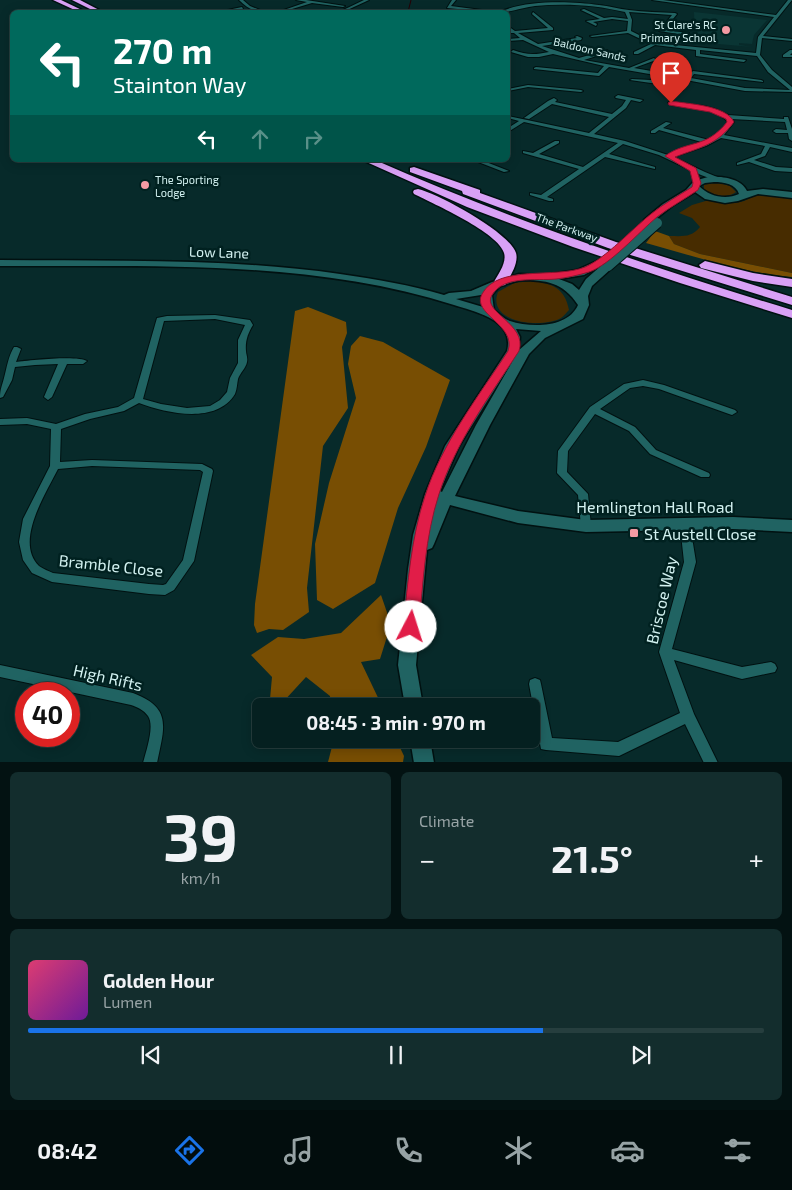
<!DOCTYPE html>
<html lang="en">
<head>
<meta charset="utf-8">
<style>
	body { margin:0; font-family:"Exo 2",sans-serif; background:#132d2d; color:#f1f3f6; height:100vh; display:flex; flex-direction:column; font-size:19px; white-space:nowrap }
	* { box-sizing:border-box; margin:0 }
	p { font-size:16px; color:#97a3a5 }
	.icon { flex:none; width:28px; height:28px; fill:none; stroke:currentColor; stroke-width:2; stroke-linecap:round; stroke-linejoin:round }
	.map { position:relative; height:762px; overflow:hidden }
	.panel { display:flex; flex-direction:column; gap:10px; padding:10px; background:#031212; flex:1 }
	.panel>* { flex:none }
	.guide { position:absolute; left:10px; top:10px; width:500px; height:152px; border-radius:8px; box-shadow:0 2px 12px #0003,0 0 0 1px #263e3e; background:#00695c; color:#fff; overflow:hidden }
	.speed { position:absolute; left:15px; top:682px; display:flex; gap:10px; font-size:25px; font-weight:700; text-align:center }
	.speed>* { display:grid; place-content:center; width:65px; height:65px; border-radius:50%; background:#052020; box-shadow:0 2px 12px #0003,0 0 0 1px #263e3e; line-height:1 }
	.speed .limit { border:8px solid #d22; background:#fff; color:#111 }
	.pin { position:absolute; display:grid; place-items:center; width:42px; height:42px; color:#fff; margin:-51px -21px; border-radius:50% 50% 50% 0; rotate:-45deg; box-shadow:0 0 5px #0007 }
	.pin .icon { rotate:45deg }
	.me { position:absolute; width:55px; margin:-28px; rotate:5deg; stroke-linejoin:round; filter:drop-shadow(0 0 4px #0008) }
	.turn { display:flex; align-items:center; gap:18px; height:105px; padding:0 20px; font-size:22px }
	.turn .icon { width:65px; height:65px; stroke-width:2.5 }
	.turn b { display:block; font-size:35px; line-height:42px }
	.lanes { display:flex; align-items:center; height:48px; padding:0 20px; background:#0003; justify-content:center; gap:25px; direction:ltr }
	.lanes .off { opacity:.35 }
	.big { font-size:38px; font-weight:700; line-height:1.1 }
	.panel .card { flex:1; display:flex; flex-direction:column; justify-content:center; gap:8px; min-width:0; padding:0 18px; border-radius:8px; background:#132d2d }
	.panel .dial { align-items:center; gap:0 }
	.dial b { font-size:65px; line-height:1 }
	.song { display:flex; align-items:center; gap:15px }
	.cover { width:60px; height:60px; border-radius:8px; background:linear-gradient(135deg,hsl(340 70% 55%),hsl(280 70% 35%)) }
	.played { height:5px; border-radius:2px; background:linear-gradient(90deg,#1a73e8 70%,#263e3e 70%) }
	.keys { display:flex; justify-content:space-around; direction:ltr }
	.heat { display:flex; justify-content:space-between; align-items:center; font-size:28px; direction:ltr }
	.panel .tiles { flex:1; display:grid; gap:10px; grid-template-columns:1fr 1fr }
	.card:last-child { grid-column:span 2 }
	.trip { position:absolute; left:252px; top:698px; width:288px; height:50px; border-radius:8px; background:#052020; box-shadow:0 2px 12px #0003,0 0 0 1px #263e3e; font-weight:700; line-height:50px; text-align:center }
	.menu { display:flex; height:80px; justify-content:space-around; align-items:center; background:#020d0d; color:#97a3a5 }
	.menu .icon { width:35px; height:35px }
	.menu .current { color:#1a73e8 }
	.menu b { font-size:22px; color:#f1f3f6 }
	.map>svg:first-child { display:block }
	.built { fill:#0a3534 }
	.green { fill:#472c00 }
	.forest { fill:#784e03 }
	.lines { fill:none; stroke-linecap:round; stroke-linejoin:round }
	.stream { stroke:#260005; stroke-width:1 }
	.street-casing { stroke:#011111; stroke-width:2 }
	.secondary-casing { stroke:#011111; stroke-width:3 }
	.highway-casing { stroke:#011111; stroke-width:3 }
	.street { fill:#206362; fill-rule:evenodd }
	.secondary { fill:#206362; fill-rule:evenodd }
	.highway { fill:#d9a1f6; fill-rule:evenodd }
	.secondary-bridge-casing { stroke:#011111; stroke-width:12; stroke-linecap:butt }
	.secondary-bridge { stroke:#206362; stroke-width:10 }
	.route { fill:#e11d48; stroke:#92132f }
	.poi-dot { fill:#f49aa3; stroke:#002120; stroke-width:2 }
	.labels { text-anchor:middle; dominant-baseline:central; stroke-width:5; stroke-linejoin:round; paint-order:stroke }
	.far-poi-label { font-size:11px; fill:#d2f1f0; stroke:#002120; text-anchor:end }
	.far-street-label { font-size:11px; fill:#d2f1f0; stroke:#002120 }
	.street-label { font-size:14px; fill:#d2f1f0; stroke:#002120 }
	.near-street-label { font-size:16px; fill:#d2f1f0; stroke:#002120 }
	.near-poi-label { font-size:16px; fill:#d2f1f0; stroke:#002120; text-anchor:start }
</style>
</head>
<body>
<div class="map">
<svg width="792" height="763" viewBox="0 0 792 763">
	<rect width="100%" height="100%" fill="#072a2a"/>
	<path class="built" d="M694 12 740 17 767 20 754 35 752 44 739 43V45L753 47 695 42Z"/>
	<g class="green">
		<path d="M716 182 730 186 736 192C727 199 713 196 704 189V185Z"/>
		<path d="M756 195 792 198V273L700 254 674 244 669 236C682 236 691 238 700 227L692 218 679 213 692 205 709 200 735 203 744 201Z"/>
		<path d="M531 281C552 283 565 288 569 310 567 312 564 316 561 318 542 329 486 323 498 292L514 283Z"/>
	</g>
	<g class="forest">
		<path d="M655 231 669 236 674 244 700 254 792 273V277C742 273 694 256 646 243Z"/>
		<path d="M308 307 346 322 347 333 342 347 348 408 323 446 307 588 309 612 283 630 269 629 257 633 254 625 255 604 295 311Z"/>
		<path d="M360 336 383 342 450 380 426 447 398 508 375 583 333 609 317 600 315 544 329 483 356 398 348 364 351 346Z"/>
		<path d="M381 595 391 624 380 659 361 662 382 706H331L330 696 306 677 283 702 270 699 272 677 251 655 278 637 304 639 341 633Z"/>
		<path d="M334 739H396L404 756 403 762H328Z"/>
	</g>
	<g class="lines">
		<path class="stream" d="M408 12 411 0"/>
		<g class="street-casing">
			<g id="street">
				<path d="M239 0H243L250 6 265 12C255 13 246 7 239 0Z"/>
				<path d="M296 0H306L345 6 343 7 312 3 282 12H278L307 2Z"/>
				<path d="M364 0H369L343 12H339Z"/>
				<path d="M452 0H456L451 6 497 12H489L447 8Z"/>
				<path d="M652 0H663L776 15 788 0H792L763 36 792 39V41L762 38 760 55 772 70 792 87V92L745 91 659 75 655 81 684 85 683 90 681 91 679 90V87L630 80 632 79 651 80 655 75 609 67 599 76 534 69V68L536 67 598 73 604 66 553 54 539 57H528L511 52 513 50C526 55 535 55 549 52L523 40 508 41V39L520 38 514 33H511L508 26 515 31 548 28 532 14 533 12 553 28V30L518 33 538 44 577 38 575 37 577 36 582 38 581 40 542 46 579 58 607 50 609 52 584 60 629 68 654 58 656 60 634 68 687 77 693 71 761 80 763 81V82L694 74 691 78 745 88 790 90 768 72 757 56 700 50V54L746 60 744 62 696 56V50L655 45 638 54H634V52L651 44 628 33 592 37 590 36 627 31 628 21 612 19 593 22 597 24 596 26 586 21 600 19 581 10 584 9 604 18 612 17 628 19 625 12C596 5 565 3 535 6 525 7 508 13 500 12 525 0 570 1 599 5 609 6 619 9 629 10 644 12 660 12 675 13L677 14 664 30 689 33 686 41 682 40 685 35 659 31 672 15 629 12 632 20 631 31 655 43 756 53 758 37 774 17Z"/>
				<path d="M242 7 243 9 224 12H218Z"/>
				<path d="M790 50H792V53L790 55H792V57H783V55Z"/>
				<path d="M528 85 581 90 583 91 581 92 528 87 508 91V89Z"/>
				<path d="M618 95 643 100 640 102 631 100 626 108 594 134 625 141 668 155 705 143 659 130 655 133H651V131L666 122 671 123 663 128 709 140 719 134 728 122C715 107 689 107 671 105L668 103 669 102 704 106 715 109 728 115 784 119V117H788L792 129V141L789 139 788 133H776L773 131 776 129 787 130 785 122 731 119 734 122 724 135 792 148V152L770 147 765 156 754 160 776 167 792 168V172L775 171 749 162 737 165V163L761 154 765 146 721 138 706 146 673 157 705 172 722 179 723 180 720 182 701 175 659 155 623 144 609 154 655 167V169L605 157 547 197 553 199V201H549L530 195V193L541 195 579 169 523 153V151L533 153 555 141H559V143L539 154 583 167 618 143 524 122 508 132V128L519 121 508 118V116L589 133 609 117 552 104 529 119 524 118 548 101 554 98 557 100 555 102 612 114 622 106 626 100 616 98 615 97Z"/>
				<path d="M473 160H481L509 171 504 172Z"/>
				<path d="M215 315 250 320 253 325C248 333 245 341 246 351 246 354 248 358 247 362 246 368 240 373 238 379 237 384 237 389 235 394 216 425 166 413 139 403L124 411 90 419 61 429 60 462 92 460 202 464 212 469 213 471 194 561 174 590 165 595 149 594 52 582 32 573 23 560 19 542 23 519 50 466 51 429 27 424 0 425V419L27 418 56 424 85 414 118 407 134 398 157 318 167 316ZM215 319 245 325 238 340V363L230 378 227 392 220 400 210 406 187 408 161 404 143 399 164 321ZM92 466 200 470 203 472 183 560 166 584 163 585 149 584 53 573C49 571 43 569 39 566 14 542 46 493 58 469Z"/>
				<path d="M14 347H17L21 349 16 362C29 360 79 355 87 361L83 364H67L52 397 48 400 44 397 58 364 35 365 15 367 12 380 3 397 0 398C0 389 2 386 4 378 7 367 8 357 14 347Z"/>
				<path d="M643 380 664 385 735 410 737 412 732 415 729 414 659 389 643 386 630 388 600 409 635 427 656 450 709 473 710 475 709 477H701L650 454 629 431 595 414 568 451 567 472 588 494 591 526 590 529 586 530 582 529 581 526 578 495 557 473 558 451 590 407 624 384Z"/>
				<path d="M685 521 689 522 690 525 696 562 672 649 742 667 771 662 775 664 777 668 775 672 742 679 674 660 694 714 718 763H704L685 724 619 756 546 750 541 749 529 684 530 680 535 678 540 680 541 684 552 738 618 742 680 713 659 652 684 562 680 525 681 522Z"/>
				<path d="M0 665 133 693C173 708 164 728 157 763H143C146 751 155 726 148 716 144 710 137 707 131 705L0 677Z"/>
			</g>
		</g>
		<g class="secondary-casing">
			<g id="secondary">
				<path d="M708 177C721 176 741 178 747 191L763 189 792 192V198L758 194 738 201 725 203 705 199 695 192 672 206 652 222H646L644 220 663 204 686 190 694 181ZM714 182C724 182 736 184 739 194 726 200 710 197 699 186L705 183Z"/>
				<path d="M0 260C113 261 228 258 340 274 375 279 411 285 444 295L449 293 471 291 492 282 519 274 544 275 577 270 599 260 603 261V265L612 264 613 266 612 268 592 286 588 296 589 305 583 319 545 338 529 354 490 425 455 496 518 511 586 520 733 517 792 520V532L733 529 586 532 518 523 450 505 434 544 432 548 427 550 416 665 423 706H405L398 665 408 569 413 535 425 494 445 446 507 351C515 320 476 312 454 305 309 259 150 267 0 266ZM602 265 586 279 579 290 572 284 559 279 584 275ZM520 280C546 280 563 282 578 305 568 328 531 328 510 321 504 319 500 314 494 310L492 295 500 286ZM481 295 483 307 456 299ZM516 329 541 331 519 350 520 337ZM515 357 476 425 442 492 440 491 459 446Z"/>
				<path d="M410 739H430L434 763H414Z"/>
			</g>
		</g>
		<g class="highway-casing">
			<g id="highway">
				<path d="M53 0H61L86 12H79Z"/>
				<path d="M72 0H80L103 12H96Z"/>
				<path d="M362 160H375C511 220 650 267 792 310V318L680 283 573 247 467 207Z"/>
				<path d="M414 167 480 190V193L616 242 792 297V305L608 248 463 194 462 191 410 172V168Z"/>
				<path d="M418 189C439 194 509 232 516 253 519 263 510 277 505 285L500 286 494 282C498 274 507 263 504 253 499 233 434 204 414 194L413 192 414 190Z"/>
				<path d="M705 261 753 273 792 279V287L753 281 701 268 699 265Z"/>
			</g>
		</g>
		<use href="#street" class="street"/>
		<use href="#secondary" class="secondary"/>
		<use href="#highway" class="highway"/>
		<g class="secondary-bridge-casing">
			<path id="secondary-bridge" d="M608 266 657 223"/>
		</g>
		<use href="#secondary-bridge" class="secondary-bridge"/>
	</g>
	<path class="route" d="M671 101C688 104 726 105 734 122 717 145 701 147 675 157L696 168 701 183 698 190C685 199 670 207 657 217 639 232 610 265 589 272 579 275 566 278 556 279 536 281 504 275 492 295 481 312 528 324 519 351 489 397 456 442 439 494 425 537 423 583 419 627L416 631 411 633 405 631 403 627C408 583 411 538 425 496 442 443 478 397 508 351 517 325 471 314 482 294 498 264 556 279 585 267 606 258 632 229 651 214 663 204 678 196 692 187L693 183 690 171 665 156C687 140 706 149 727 122L726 119 710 112 669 105 668 103Z"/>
	<g class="poi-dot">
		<circle cx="726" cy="30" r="5"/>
		<circle cx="145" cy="185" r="5"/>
		<rect x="629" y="528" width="10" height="10" rx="2.5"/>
	</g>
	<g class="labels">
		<g class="far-poi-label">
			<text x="716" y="24">St Clare's RC<tspan x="716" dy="13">Primary School</tspan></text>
			<text x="155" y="179" text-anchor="start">The Sporting<tspan x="155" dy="13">Lodge</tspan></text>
		</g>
		<g class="far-street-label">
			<text transform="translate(590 49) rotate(13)">Baldoon Sands</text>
			<text transform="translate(567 227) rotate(20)">The Parkway</text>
		</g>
		<g class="street-label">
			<text transform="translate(219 252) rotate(2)">Low Lane</text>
		</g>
		<g class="near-street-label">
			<text x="655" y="506">Hemlington Hall Road</text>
			<text transform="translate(111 565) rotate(6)">Bramble Close</text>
			<text transform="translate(661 600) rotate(-77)">Briscoe Way</text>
			<text transform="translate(108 677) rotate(13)">High Rifts</text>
		</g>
		<g class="near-poi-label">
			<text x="644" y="533">St Austell Close</text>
		</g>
	</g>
</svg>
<div class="speed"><div class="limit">40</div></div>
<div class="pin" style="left:671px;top:103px;background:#d93025"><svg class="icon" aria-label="arrive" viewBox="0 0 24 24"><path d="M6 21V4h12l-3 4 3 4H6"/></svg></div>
<svg class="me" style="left:411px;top:627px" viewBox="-20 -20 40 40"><circle r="19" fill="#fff"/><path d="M0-13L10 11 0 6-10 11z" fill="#e11d48"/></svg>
<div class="trip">08:45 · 3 min · 970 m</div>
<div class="guide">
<div class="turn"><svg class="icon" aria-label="left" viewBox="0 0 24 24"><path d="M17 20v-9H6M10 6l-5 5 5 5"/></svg><div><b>270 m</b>Stainton Way</div></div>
<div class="lanes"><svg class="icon" aria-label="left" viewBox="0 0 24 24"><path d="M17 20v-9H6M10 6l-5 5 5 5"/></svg><svg class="icon off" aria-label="ahead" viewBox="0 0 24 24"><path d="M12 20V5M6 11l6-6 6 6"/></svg><svg class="icon off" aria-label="right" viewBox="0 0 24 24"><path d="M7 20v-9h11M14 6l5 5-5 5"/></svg></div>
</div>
</div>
<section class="panel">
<div class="tiles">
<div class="card dial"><b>39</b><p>km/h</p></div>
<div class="card"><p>Climate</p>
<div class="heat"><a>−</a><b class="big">21.5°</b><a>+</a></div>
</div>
<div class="card">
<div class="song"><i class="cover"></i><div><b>Golden Hour</b><p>Lumen</p></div></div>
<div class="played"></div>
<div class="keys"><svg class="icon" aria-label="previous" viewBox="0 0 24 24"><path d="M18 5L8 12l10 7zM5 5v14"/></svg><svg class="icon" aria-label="pause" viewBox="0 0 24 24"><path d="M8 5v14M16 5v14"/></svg><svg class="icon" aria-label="next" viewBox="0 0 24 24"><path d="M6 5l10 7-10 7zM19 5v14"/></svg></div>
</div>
</div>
</section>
<nav class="menu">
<b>08:42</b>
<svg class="icon current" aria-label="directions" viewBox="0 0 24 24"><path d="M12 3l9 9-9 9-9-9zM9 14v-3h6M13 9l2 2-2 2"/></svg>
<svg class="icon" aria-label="music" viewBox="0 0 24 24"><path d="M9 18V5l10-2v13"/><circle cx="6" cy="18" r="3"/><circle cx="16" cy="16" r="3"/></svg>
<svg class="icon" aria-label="phone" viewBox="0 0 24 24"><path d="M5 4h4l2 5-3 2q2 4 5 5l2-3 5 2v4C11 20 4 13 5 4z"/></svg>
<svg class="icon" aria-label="climate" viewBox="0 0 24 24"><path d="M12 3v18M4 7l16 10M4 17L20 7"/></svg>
<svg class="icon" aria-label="car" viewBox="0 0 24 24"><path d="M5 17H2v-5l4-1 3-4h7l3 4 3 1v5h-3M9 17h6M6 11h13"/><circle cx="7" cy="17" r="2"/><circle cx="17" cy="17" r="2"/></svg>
<svg class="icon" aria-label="filters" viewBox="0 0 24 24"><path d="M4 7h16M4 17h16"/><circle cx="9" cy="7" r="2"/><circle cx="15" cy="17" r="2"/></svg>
</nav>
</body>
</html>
